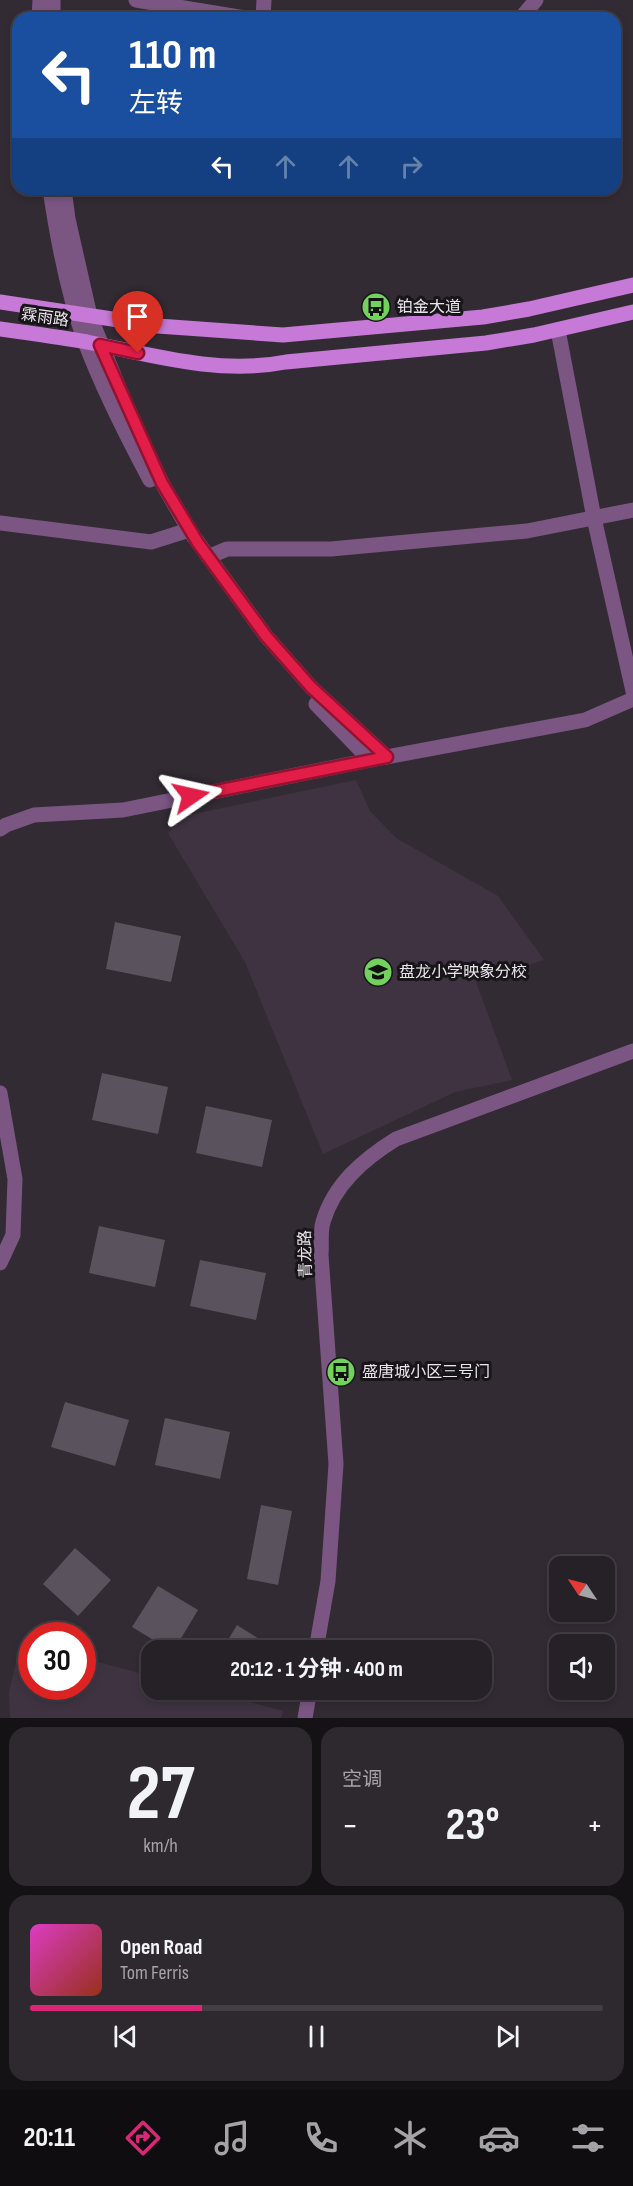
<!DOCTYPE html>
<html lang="zh">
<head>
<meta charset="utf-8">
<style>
	body { margin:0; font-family:"Sofia Sans Condensed","Noto Sans SC",sans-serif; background:#2e282f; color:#f1f3f6; height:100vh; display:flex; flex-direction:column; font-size:22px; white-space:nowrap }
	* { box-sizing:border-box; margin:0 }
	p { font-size:20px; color:#a4a3a7 }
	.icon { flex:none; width:33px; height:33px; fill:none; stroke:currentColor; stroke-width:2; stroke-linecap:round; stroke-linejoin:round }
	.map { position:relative; height:1718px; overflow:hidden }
	.panel { display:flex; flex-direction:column; gap:9px; padding:9px; background:#151215; flex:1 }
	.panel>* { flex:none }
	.hud { position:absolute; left:12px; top:12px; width:609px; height:183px; border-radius:18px; box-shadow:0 3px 9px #0003,0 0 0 2px #423e44; background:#1a4fa0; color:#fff; overflow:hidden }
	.needle { width:39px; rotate:305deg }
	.fabs { position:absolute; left:549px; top:1556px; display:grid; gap:12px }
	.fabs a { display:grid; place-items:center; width:66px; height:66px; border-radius:12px; background:#262027; box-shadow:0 3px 9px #0003,0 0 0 2px #423e44; font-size:30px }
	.speed { position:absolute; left:18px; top:1622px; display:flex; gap:12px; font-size:30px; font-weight:700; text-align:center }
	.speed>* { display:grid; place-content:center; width:78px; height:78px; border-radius:50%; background:#262027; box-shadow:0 3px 9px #0003,0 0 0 2px #423e44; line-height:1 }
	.speed .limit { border:9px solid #d22; background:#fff; color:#111 }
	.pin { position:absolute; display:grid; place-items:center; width:51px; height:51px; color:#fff; margin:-62px -26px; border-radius:50% 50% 50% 0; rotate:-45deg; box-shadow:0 0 6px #0007 }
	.pin .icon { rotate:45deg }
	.me { position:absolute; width:66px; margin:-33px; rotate:79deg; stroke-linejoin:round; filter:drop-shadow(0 0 4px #0008) }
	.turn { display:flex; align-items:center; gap:21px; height:126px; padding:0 18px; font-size:27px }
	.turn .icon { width:78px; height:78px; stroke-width:2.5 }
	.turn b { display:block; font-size:42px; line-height:51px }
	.lanes { display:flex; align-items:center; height:57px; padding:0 18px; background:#0003; justify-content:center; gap:30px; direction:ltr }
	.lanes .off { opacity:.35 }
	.big { font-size:45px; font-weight:700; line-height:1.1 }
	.panel .card { flex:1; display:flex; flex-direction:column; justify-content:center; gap:9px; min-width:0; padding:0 21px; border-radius:18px; background:#2e282f }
	.panel .dial { align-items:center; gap:0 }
	.dial b { font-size:78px; line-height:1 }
	.song { display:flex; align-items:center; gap:18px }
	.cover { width:72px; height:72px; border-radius:9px; background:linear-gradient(135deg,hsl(310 70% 55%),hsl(10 70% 35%)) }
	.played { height:6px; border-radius:3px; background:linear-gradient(90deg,#db2777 30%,#423e44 30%) }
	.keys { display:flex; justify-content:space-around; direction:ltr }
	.heat { display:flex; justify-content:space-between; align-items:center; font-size:33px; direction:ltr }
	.panel .tiles { flex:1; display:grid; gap:9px; grid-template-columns:1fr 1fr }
	.card:last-child { grid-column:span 2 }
	.trip { position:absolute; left:141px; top:1640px; width:351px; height:60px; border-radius:18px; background:#262027; box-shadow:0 3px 9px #0003,0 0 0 2px #423e44; font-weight:700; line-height:60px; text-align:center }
	.dock { display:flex; height:96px; justify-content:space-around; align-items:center; background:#0f0d10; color:#a4a3a7 }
	.dock .icon { width:42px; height:42px }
	.dock .current { color:#db2777 }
	.dock b { font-size:27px; color:#f1f3f6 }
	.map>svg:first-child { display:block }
	.built { fill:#3f3342 }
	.building { fill:#5a525c }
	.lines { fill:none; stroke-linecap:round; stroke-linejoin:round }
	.minor { stroke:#7b5683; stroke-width:15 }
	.major { stroke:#c679d7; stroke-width:15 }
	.route-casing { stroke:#92132f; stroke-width:15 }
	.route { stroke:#e11d48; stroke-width:10 }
	.labels { text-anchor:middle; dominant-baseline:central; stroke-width:6; stroke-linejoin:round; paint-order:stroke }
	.poi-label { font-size:16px; fill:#e9e4eb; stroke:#181519; text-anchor:start }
	.street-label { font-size:16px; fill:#e9e4eb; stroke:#181519 }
</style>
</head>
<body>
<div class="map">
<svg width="633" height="1718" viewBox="0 0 633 1718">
	<rect width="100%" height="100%" fill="#332b34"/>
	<g class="built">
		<path d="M356 780 370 811 396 838 498 896 544 960 476 982 512 1080 455 1092 323 1154 245 962 168 833 184 816Z"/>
		<path d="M21 1641 31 1644 32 1686H82L83 1658 151 1676 152 1689H201L283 1711 281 1718H10L9 1692Z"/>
	</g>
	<g class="building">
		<path d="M115 922 181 936 171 982 106 969Z"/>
		<path d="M102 1073 168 1087 158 1134 92 1120Z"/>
		<path d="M206 1106 272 1120 262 1167 196 1153Z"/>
		<path d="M99 1226 165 1240 155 1287 89 1273Z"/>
		<path d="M200 1260 266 1273 256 1320 190 1306Z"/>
		<path d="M65 1402 129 1420 115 1466 51 1447Z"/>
		<path d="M165 1418 230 1432 220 1479 155 1465Z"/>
		<path d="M261 1505 292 1511 278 1585 247 1579Z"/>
		<path d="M75 1548 111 1580 78 1616 43 1584Z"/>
		<path d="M158 1586 198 1610 174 1650H170L132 1627Z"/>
		<path d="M237 1625 277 1650H222Z"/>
	</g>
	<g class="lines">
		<g class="minor">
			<path d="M136 0 245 18"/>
			<path d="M39 18 40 0"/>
			<path d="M53 18V0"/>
			<path d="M263 18 264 0"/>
			<path d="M521 18 536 0"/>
			<path d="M50 189C57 237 69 297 85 342 103 390 126 435 150 480"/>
			<path d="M64 189 68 219 90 316 130 415 162 483 189 530 266 636 311 687 387 757"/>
			<path d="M558 330 594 518 633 691"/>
			<path d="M0 523 151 542 189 530"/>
			<path d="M208 557 227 549H331L527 531 633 510"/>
			<path d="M316 704 370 760"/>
			<path d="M0 829 6 825 34 815 123 810 370 760 585 720 633 699"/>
			<path d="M0 1093 15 1179 13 1235 0 1263"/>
			<path d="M316 1650 328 1581 336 1464 321 1255C322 1244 320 1232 323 1222 334 1184 364 1159 396 1139L633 1051"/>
			<path d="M305 1718 310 1689"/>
		</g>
		<g class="major">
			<path d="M0 302 158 326 283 335 483 317 529 309 633 285"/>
			<path d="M0 329C29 333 58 337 87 342 152 355 219 375 286 362L486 343 534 335 633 312"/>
		</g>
	</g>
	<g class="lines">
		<g class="route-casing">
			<path id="route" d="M138 353 100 345 162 483 198 543 266 636 311 687 387 757 191 796"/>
		</g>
		<use href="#route" class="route"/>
	</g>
	<defs>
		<g id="bus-disc" transform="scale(1.5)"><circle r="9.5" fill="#72d25d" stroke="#181519"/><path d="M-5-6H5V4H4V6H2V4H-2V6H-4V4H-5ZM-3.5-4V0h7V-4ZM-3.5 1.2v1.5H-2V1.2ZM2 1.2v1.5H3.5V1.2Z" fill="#111"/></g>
		<g id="school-disc" transform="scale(1.5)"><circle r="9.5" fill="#72d25d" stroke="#181519"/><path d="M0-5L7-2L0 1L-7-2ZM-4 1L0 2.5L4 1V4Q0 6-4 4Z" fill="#111"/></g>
	</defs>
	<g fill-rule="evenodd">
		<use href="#bus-disc" x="376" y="307"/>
		<use href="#school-disc" x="378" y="972"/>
		<use href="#bus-disc" x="341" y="1372"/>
	</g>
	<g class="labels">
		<g class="poi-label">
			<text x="397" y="307">铂金大道</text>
			<text x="399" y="972">盘龙小学映象分校</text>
			<text x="362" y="1372">盛唐城小区三号门</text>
		</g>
		<g class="street-label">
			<text transform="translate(45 318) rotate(8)">霖雨路</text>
			<text transform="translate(306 1254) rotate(-91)">青龙路</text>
		</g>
	</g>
</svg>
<div class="fabs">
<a><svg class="needle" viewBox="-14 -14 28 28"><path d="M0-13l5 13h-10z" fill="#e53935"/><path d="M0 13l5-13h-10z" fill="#a4a3a7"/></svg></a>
<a><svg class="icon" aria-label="sound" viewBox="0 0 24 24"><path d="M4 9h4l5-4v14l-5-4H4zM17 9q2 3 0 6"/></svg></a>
</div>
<div class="speed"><div class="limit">30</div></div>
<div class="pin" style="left:138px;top:353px;background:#d93025"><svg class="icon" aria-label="arrive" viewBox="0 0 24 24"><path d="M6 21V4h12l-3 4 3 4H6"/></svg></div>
<svg class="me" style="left:191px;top:796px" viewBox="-20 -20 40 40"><path d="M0-17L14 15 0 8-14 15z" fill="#e11d48" stroke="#fff" stroke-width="4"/></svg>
<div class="trip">20:12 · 1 分钟 · 400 m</div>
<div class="hud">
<div class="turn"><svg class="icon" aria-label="left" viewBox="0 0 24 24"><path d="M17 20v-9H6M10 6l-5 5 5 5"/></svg><div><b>110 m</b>左转</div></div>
<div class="lanes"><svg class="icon" aria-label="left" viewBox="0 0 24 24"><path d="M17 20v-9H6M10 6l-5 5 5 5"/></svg><svg class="icon off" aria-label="ahead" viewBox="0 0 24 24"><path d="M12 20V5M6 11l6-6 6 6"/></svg><svg class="icon off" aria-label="ahead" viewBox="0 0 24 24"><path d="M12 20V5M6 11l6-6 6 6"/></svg><svg class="icon off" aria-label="right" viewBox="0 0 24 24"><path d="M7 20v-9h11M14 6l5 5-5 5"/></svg></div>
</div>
</div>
<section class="panel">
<div class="tiles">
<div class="card dial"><b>27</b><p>km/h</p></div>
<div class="card"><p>空调</p>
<div class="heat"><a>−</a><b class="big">23°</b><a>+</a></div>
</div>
<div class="card">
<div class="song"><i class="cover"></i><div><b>Open Road</b><p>Tom Ferris</p></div></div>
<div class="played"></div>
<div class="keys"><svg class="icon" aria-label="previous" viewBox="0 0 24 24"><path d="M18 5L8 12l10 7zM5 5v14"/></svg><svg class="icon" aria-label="pause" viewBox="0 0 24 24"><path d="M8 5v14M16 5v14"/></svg><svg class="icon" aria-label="next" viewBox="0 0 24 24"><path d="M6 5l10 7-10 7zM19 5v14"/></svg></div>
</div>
</div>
</section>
<nav class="dock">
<b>20:11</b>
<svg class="icon current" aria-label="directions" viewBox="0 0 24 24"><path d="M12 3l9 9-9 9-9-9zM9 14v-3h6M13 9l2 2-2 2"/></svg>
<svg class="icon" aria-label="music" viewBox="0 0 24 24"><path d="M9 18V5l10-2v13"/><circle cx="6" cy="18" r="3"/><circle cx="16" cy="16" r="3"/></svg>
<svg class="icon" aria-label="phone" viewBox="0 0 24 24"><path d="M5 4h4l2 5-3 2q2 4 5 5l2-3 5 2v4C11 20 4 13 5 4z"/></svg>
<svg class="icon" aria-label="climate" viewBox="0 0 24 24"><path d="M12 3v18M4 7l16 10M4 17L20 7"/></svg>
<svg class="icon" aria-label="car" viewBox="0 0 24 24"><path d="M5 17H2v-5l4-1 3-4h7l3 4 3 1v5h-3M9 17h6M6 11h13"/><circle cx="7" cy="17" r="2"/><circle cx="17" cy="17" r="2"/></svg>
<svg class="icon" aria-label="filters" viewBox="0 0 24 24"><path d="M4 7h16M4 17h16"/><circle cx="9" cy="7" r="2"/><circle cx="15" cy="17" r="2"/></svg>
</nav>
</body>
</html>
